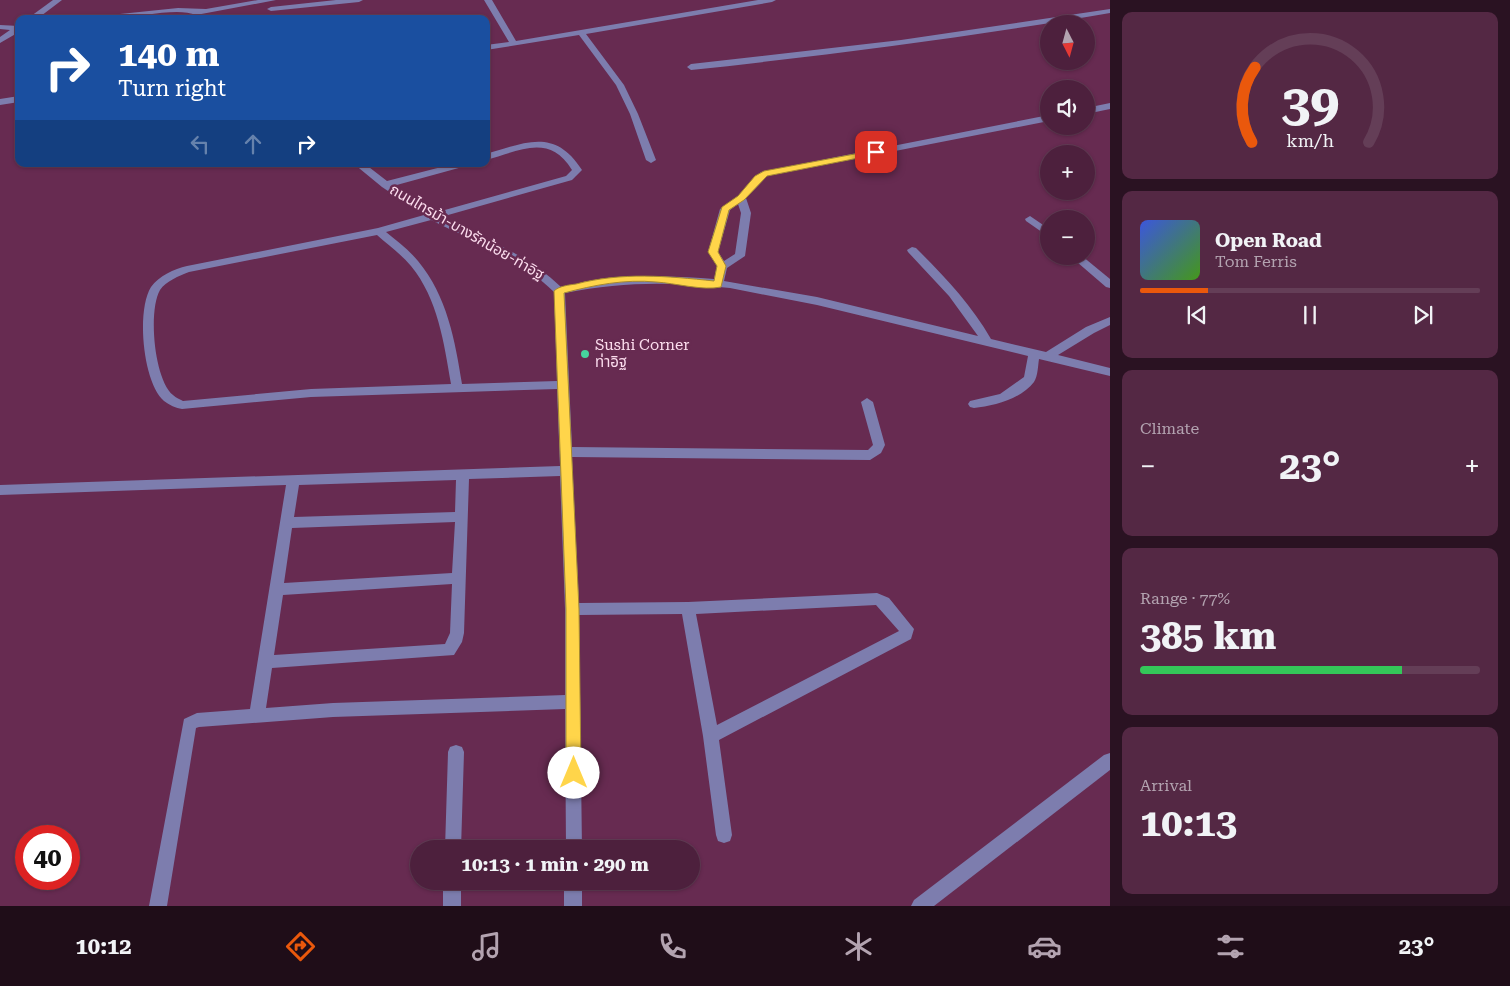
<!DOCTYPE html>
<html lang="en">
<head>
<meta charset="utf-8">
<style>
	body { margin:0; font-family:"Roboto Serif","Noto Sans Thai",serif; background:#542844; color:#f1f3f6; height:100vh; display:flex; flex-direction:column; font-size:19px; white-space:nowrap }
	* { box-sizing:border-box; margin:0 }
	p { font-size:16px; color:#b3a3b0 }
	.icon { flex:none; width:28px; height:28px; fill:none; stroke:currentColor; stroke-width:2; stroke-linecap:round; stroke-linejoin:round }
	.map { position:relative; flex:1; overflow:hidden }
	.sheet { display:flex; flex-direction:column; gap:12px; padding:12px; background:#2a1222; width:400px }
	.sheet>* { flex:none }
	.hud { position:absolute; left:15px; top:15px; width:475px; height:152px; border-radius:10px; box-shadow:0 1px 4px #0004,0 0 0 1px #643e57; background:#1a4fa0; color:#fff; overflow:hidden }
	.needle { width:32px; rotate:174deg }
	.controls { position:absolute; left:1040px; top:15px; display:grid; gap:10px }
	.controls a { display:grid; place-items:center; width:55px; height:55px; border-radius:50%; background:#4d203d; box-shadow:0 1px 4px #0004,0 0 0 1px #643e57; font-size:25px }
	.speed { position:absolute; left:15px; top:825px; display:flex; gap:10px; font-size:25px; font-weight:700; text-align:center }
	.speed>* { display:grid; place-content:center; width:65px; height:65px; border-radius:50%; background:#4d203d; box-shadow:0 1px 4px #0004,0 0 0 1px #643e57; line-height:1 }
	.speed .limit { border:8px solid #d22; background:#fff; color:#111 }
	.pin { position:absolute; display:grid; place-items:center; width:42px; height:42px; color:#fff; margin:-21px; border-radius:10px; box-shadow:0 2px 8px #0006 }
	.me { position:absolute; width:55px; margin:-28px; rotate:0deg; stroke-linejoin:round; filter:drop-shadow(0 0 4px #0008) }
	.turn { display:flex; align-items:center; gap:18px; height:105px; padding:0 20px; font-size:22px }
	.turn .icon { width:65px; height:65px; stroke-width:2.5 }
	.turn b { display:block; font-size:35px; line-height:42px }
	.lanes { display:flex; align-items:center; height:48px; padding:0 20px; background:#0003; justify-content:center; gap:25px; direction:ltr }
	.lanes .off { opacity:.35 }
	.big { font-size:38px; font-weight:700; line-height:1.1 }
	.sheet .card { flex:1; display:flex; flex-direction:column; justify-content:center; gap:8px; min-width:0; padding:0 18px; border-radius:10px; background:#542844 }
	.sheet .dial { align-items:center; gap:0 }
	.dial svg { height:130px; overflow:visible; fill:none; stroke:#643e57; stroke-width:7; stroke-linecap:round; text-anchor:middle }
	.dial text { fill:#f1f3f6; stroke:none }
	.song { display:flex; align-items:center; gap:15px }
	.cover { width:60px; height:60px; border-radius:8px; background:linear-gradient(135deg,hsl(230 70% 55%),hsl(100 70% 35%)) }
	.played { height:5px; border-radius:2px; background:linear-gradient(90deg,#ea580c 20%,#643e57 20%) }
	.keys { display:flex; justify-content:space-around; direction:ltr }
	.heat { display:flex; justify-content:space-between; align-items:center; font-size:28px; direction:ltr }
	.charge { height:8px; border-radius:4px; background:linear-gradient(90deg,#34c759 77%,#643e57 0) }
	.trip { position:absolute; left:410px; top:840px; width:290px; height:50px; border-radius:25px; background:#4d203d; box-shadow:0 1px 4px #0004,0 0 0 1px #643e57; font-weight:700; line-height:50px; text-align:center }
	.tab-bar { display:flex; height:80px; justify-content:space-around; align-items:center; background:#1f0d18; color:#b3a3b0 }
	.tab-bar .icon { width:35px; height:35px }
	.tab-bar .on { color:#ea580c }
	.tab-bar b { font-size:22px; color:#f1f3f6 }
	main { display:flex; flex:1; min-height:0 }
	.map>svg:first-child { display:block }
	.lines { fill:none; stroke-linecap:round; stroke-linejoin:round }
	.minor { fill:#7d7dae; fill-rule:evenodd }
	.route { fill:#ffd54a; stroke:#a68a30 }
	.poi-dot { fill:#46d49e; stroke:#672b51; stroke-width:2 }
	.labels { text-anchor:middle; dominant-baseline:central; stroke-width:5; stroke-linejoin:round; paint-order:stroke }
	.street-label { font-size:15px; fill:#fcddee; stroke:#672b51 }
	.poi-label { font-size:15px; fill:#fcddee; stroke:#672b51; text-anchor:start }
</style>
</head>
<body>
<main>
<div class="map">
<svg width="1110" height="906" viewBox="0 0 1110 906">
	<rect width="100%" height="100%" fill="#672b51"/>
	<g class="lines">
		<g class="minor">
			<path d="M53 0H62L37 19H27Z"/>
			<path d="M258 0H276L196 15C178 7 140 17 119 18 108 19 98 19 87 19L91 17 178 8 206 9Z"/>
			<path d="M336 0H363L359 2 271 11 267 9 271 7Z"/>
			<path d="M484 0H492L516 41 758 0H776L772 2 586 34 624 85 638 114 656 160 651 163 646 160 630 114 616 85 579 35 486 50V45L509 42Z"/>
			<path d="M1110 9V13C971 37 831 55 691 70L687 67 691 64 901 40Z"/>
			<path d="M0 25 19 26V32L0 43V37L10 30 0 29Z"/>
			<path d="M19 96V102L0 105V99Z"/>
			<path d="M1110 103V109L1086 114V108Z"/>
			<path d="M1049 115V121L767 176 746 198 751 213 745 256 727 268 724 281 817 297 978 336 949 296 908 252 907 250 912 247 916 248C944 276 971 304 991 339L1046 352 1086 327 1110 317V325L1094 333 1058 355 1110 368V376L1039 359C1038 365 1038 376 1034 382 1021 399 994 406 974 408L970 407 968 404 970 401 1000 394 1024 377 1028 356 817 305 730 288C672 282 624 281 565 293L572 447 868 450 873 445 861 402 867 398 873 402 885 445 881 453 870 460 572 457 579 603 688 602 877 593 889 598 914 629 911 639 719 740 732 835 730 841 724 843 718 841 716 835 703 736 682 614 579 615 582 849H566L565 709 333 717 199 727 196 728 167 906H149L184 719 197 713 250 709 286 485 0 495V485L560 466 557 389 311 397 182 409C176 408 169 405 164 401 143 383 136 311 151 287 159 276 174 269 187 266L378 228 424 215 382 187 354 164H365L387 181 453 164H468L466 166 393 186 434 213 566 176 572 170C549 133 520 151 486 160V154C527 142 555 128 582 170L572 180 441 217C483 238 527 254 561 287 613 276 662 274 714 279L717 266 708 252 720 209 738 196 761 172ZM738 204 741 213 735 254 724 261 718 252 730 210ZM431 220C474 242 519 258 554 292L557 381 462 384C455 340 447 296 418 261 409 250 397 241 386 232ZM377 235C388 245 401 254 411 266 438 299 444 343 451 384L311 389 183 401C180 399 176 398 173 395 154 379 148 311 160 290 166 281 179 276 189 272ZM560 476 565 609V695L333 703 266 708 272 668 454 655 462 642 464 633 469 479ZM456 480 455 512 294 517 299 485ZM455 522 452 573 284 583 292 528ZM452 584 450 633 445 644 274 655 283 595ZM876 605 899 631 717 725 696 614Z"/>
			<path d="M1030 216 1049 229V237L1026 221 1025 219Z"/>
			<path d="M1070 256H1082L1110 279V288L1106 287Z"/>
			<path d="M456 745 462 747 464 752 461 849H445L448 752 450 747Z"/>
			<path d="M1110 753V770L934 906H911L914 900 1104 755Z"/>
			<rect x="443" y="881" width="18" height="25"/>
			<rect x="564" y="881" width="18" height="25"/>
		</g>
	</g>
	<path class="route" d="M876 150 879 151V154L767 176 744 200 729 210 718 252 726 266 721 287C704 291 674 283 656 282 625 279 594 285 564 293L579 609 581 773 579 778 574 780 568 778 566 773V609L554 291C559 286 569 285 576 284 622 272 667 276 714 281L717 266 708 252 722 207 738 196 755 176 764 171Z"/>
	<circle class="poi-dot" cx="585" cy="354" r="5"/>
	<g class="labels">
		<g class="street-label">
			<text transform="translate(467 232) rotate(30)">ถนนไทรม้า-บางรักน้อย-ท่าอิฐ</text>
		</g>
		<g class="poi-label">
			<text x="595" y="345">Sushi Corner<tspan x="595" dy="17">ท่าอิฐ</tspan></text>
		</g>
	</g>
</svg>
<div class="controls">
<a><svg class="needle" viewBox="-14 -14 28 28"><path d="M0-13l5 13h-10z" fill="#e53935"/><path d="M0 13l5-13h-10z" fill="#b3a3b0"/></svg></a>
<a><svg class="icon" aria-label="sound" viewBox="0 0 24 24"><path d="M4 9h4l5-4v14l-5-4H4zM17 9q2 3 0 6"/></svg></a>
<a>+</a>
<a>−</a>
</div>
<div class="speed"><div class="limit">40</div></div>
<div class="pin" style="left:876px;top:152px;background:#d93025"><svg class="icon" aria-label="arrive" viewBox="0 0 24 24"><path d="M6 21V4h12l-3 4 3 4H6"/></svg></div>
<svg class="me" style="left:574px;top:773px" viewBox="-20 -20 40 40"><circle r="19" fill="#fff"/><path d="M0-13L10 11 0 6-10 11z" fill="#ffd54a"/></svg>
<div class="trip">10:13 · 1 min · 290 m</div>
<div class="hud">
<div class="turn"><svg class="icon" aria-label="right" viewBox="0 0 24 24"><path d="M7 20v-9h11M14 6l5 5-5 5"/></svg><div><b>140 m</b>Turn right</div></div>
<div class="lanes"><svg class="icon off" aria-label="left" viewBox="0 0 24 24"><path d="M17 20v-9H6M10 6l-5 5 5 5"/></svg><svg class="icon off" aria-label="ahead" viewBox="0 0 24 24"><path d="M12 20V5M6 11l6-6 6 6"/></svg><svg class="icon" aria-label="right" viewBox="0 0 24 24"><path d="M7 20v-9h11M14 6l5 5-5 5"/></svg></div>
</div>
</div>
<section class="sheet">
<div class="card dial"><svg viewBox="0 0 100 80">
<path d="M14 69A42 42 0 1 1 86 69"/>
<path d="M14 69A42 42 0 0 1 16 23" stroke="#ea580c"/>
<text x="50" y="56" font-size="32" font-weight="700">39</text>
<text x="50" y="72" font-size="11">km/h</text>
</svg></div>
<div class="card">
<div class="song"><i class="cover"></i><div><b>Open Road</b><p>Tom Ferris</p></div></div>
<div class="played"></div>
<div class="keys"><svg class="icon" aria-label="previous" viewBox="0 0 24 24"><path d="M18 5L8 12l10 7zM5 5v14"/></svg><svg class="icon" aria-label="pause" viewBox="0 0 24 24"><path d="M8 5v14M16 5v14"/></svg><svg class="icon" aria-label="next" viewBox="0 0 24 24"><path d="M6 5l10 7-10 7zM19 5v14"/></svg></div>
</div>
<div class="card"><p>Climate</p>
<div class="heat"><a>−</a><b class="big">23°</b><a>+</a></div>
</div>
<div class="card"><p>Range · 77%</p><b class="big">385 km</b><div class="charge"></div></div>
<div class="card"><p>Arrival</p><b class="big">10:13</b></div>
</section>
</main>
<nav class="tab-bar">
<b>10:12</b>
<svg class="icon on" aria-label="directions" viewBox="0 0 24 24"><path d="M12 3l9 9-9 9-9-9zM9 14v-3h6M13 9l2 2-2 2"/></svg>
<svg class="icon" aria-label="music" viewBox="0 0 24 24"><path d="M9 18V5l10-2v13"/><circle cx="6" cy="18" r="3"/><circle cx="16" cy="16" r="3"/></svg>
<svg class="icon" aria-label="phone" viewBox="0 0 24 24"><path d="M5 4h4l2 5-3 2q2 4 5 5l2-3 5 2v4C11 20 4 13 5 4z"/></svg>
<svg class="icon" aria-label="climate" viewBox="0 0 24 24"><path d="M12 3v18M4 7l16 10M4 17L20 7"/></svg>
<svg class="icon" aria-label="car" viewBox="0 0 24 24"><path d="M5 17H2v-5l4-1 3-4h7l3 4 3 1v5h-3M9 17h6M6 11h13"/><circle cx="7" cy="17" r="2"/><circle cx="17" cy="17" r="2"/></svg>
<svg class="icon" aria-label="filters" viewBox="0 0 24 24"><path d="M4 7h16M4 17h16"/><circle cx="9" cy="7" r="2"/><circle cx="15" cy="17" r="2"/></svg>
<b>23°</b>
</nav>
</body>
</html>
